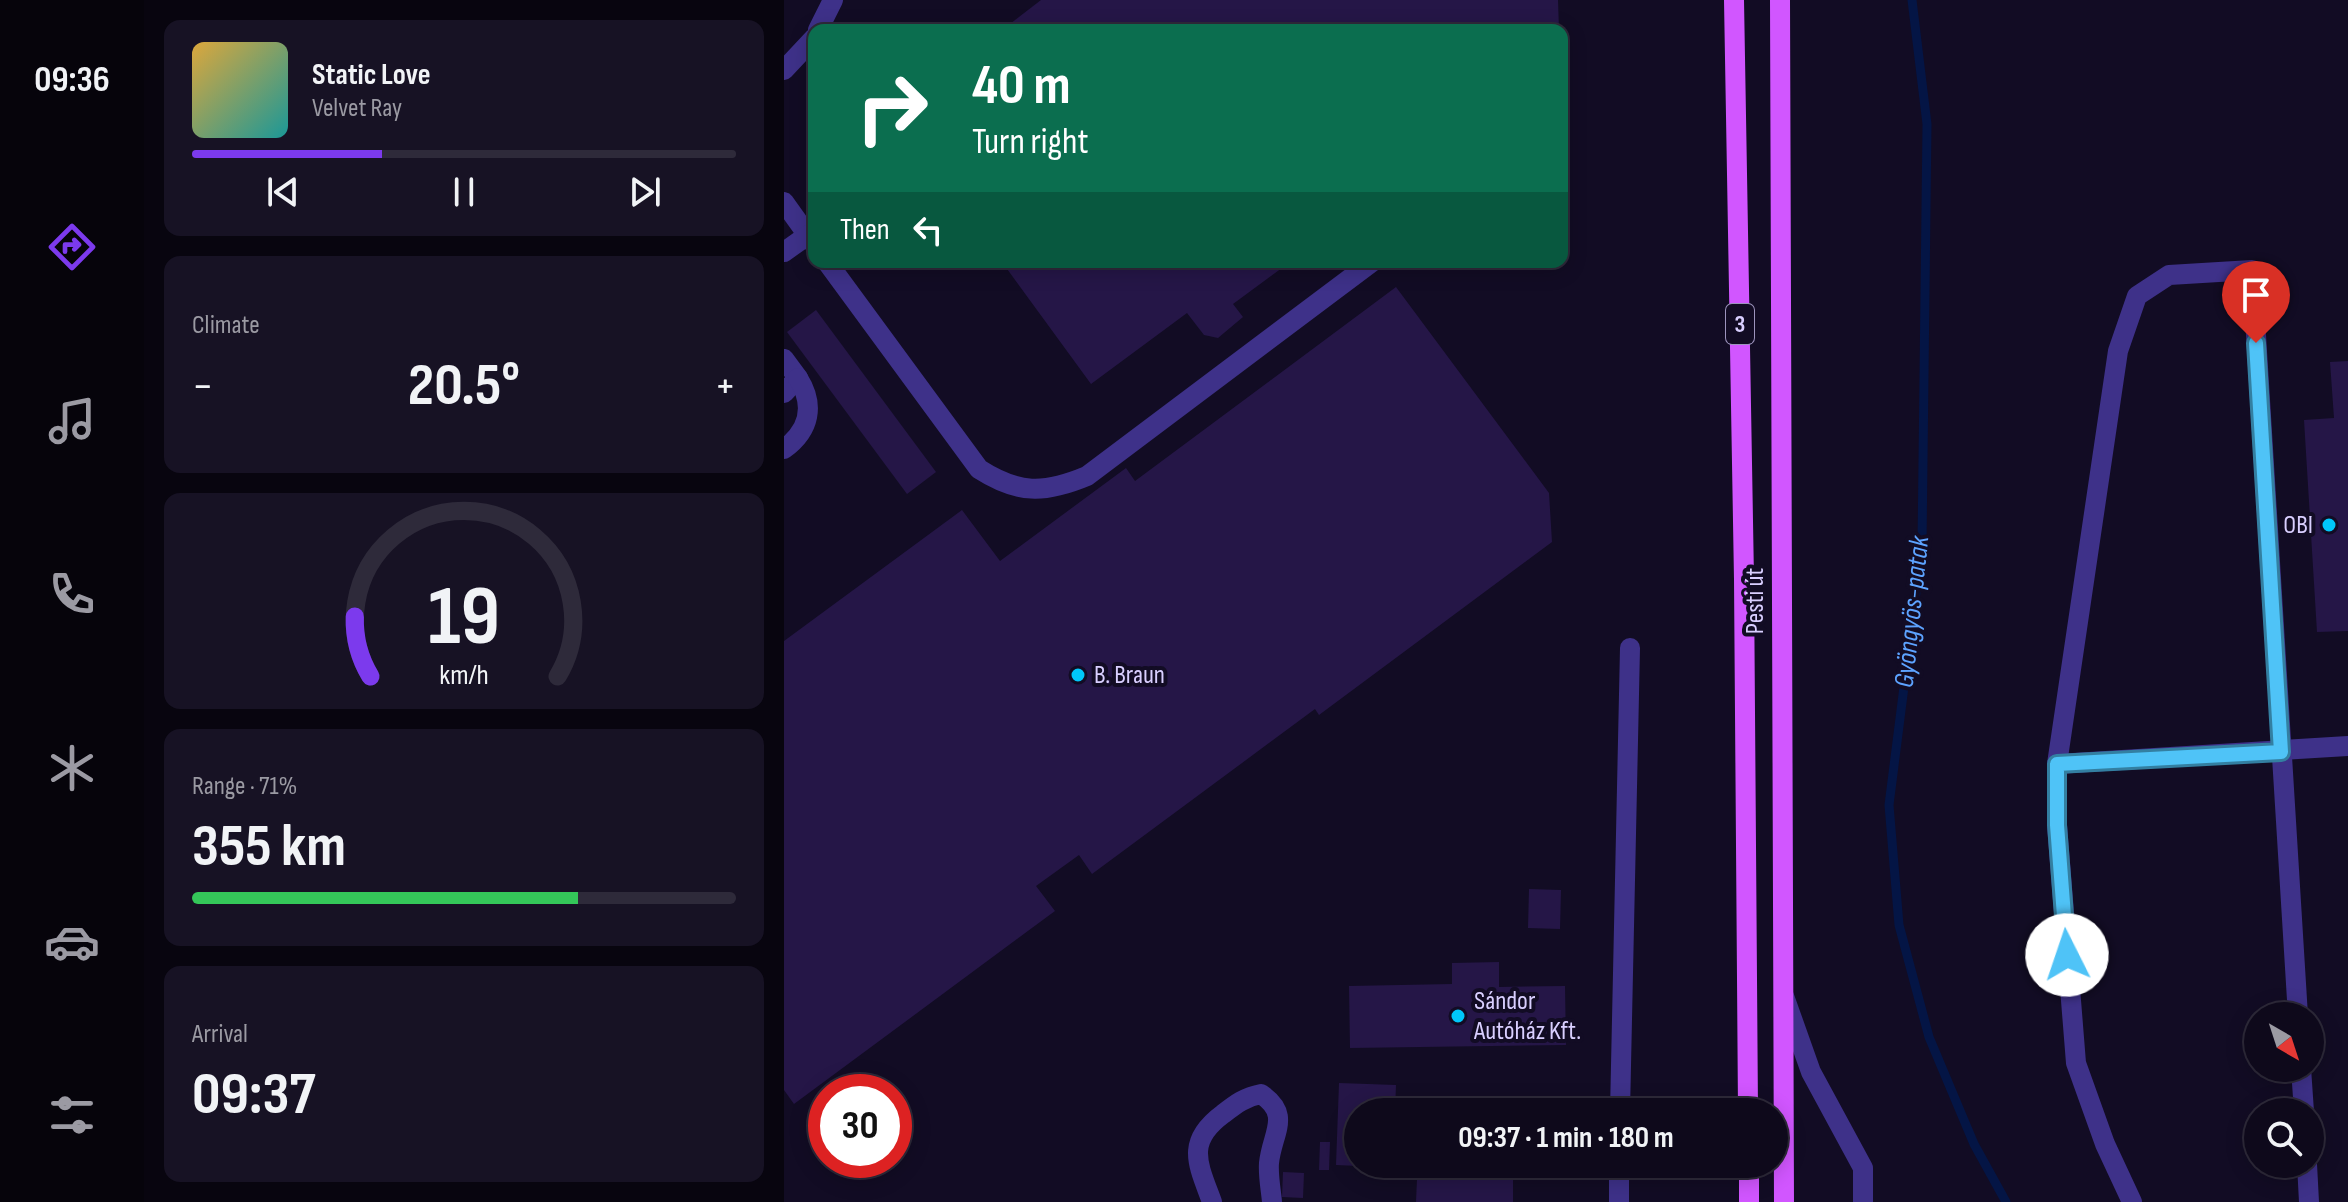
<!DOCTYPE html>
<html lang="en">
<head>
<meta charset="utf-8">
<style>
	body { margin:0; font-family:"Sofia Sans Condensed",sans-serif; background:#171224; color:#f1f3f6; height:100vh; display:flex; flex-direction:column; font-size:30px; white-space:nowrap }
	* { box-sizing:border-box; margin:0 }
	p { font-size:26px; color:#9b9aa3 }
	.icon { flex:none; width:44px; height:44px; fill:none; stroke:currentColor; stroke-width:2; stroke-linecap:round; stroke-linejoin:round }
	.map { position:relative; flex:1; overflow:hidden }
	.details { display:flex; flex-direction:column; gap:20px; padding:20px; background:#08050f; width:640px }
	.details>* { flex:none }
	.hud { position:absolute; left:24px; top:24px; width:760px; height:244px; border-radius:16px; box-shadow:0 4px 20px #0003,0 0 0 2px #2e2a3a; background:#0b6e4f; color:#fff; overflow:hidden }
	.needle { width:52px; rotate:141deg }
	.buttons { position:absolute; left:1460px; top:1002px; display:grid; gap:16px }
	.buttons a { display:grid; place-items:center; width:80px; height:80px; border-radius:50%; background:#0e091b; box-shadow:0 4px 20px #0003,0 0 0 2px #2e2a3a; font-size:40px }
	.speed { position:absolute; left:24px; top:1074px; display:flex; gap:16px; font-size:40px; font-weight:700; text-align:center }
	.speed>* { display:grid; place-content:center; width:104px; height:104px; border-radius:50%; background:#0e091b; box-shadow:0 4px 20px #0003,0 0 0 2px #2e2a3a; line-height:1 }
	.speed .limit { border:12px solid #d22; background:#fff; color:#111 }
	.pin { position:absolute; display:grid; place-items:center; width:68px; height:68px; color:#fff; margin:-82px -34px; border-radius:50% 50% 50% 0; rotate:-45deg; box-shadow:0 0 8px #0007 }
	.pin .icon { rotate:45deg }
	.me { position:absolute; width:88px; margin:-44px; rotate:356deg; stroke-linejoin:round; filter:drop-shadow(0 0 6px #0008) }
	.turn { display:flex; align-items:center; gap:28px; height:168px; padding:0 32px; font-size:36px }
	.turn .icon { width:104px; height:104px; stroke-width:2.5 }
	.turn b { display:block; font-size:56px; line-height:68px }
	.then { display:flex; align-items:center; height:76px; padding:0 32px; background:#0003; gap:16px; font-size:30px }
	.big { font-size:60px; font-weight:700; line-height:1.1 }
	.details .tile { flex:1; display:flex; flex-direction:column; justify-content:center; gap:12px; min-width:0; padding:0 28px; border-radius:16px; background:#171224 }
	.details .dial { align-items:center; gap:0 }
	.dial svg { height:208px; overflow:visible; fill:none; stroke:#2e2a3a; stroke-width:7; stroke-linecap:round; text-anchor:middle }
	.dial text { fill:#f1f3f6; stroke:none }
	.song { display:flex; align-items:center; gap:24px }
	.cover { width:96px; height:96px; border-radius:12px; background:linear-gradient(135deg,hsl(40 70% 55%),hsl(180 70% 35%)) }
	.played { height:8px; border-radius:4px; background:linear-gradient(90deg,#7c3aed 35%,#2e2a3a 35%) }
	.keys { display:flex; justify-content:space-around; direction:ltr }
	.heat { display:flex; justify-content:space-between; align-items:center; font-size:44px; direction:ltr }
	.charge { height:12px; border-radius:6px; background:linear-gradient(90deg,#34c759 71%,#2e2a3a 0) }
	.trip { position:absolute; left:560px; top:1098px; width:444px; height:80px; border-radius:40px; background:#0e091b; box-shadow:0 4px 20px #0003,0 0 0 2px #2e2a3a; font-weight:700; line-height:80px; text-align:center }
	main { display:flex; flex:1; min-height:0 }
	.tabs { display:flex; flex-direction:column; width:144px; justify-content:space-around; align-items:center; background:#06040b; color:#9b9aa3 }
	.tabs .icon { width:56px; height:56px }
	.tabs .active { color:#7c3aed }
	.tabs b { font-size:36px; color:#f1f3f6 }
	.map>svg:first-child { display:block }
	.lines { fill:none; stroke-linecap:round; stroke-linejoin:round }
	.stream { stroke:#041545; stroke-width:9 }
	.building { fill:#251647 }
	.minor { stroke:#3e3189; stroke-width:20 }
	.major { stroke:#d156ff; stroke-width:20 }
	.route-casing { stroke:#337fa1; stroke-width:20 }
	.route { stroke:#4fc3f7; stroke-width:14 }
	.poi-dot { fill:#00c7fa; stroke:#120c24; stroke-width:3 }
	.labels { text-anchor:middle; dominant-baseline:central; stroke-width:8; stroke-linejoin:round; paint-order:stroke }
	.shield { fill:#120c24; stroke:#9d94bd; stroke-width:2 }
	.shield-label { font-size:24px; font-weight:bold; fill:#d9cfff }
	.poi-label { font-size:26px; fill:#d9cfff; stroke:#120c24; text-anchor:start }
	.street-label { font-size:26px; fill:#d9cfff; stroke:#120c24 }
	.water-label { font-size:28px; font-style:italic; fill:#5da3ff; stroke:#120c24 }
</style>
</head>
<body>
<main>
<nav class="tabs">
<b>09:36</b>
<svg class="icon active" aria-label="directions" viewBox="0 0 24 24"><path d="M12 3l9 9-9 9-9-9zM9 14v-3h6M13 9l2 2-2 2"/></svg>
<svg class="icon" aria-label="music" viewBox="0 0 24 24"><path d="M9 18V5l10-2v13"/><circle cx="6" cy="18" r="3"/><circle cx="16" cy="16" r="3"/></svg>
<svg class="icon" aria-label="phone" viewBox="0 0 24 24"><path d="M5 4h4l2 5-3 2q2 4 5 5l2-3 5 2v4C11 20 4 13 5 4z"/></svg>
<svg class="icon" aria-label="climate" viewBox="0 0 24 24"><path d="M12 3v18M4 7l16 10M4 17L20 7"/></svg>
<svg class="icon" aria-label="car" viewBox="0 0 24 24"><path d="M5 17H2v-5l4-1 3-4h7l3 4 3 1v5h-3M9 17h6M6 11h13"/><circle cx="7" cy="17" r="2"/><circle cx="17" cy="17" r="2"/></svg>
<svg class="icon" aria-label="filters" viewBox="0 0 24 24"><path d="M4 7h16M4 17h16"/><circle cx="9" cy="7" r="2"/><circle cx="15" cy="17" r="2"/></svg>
</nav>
<section class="details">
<div class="tile">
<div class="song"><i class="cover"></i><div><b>Static Love</b><p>Velvet Ray</p></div></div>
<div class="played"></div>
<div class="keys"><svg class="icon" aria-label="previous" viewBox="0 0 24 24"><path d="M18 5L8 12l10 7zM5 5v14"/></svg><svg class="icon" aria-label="pause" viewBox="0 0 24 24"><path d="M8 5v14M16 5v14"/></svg><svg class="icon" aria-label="next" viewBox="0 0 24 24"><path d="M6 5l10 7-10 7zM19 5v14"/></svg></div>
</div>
<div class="tile"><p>Climate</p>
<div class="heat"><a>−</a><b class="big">20.5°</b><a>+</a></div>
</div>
<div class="tile dial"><svg viewBox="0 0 100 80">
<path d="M14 69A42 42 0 1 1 86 69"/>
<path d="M14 69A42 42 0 0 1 8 46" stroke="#7c3aed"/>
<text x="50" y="56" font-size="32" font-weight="700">19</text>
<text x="50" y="72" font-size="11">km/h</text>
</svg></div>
<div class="tile"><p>Range · 71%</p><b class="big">355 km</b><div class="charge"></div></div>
<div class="tile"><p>Arrival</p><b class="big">09:37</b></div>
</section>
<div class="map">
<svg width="1564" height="1202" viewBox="0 0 1564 1202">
	<rect width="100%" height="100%" fill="#120c24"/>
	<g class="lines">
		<path class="stream" d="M1128 0 1143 124 1138 545 1105 805 1115 925 1145 1037 1190 1144 1222 1202"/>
	</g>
	<g class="building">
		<path d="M257 0H774L775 30H218Z"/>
		<path d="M218 262H506L449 304 459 317 434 338 420 335 403 313 307 384Z"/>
		<path d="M612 287 765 493 768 542 535 715 531 709 308 874 295 855 252 886 271 911 10 1104 0 1090V641L178 510 216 561 342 468 351 481Z"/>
		<path d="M32 310 152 472 123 494 3 332Z"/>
		<path d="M1564 361V631L1533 632 1520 420 1550 418 1546 362Z"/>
		<path d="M745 889 777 890 776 929 744 928Z"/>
		<path d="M715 962V987L781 986 782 1045 566 1048 565 986 668 984V963Z"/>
		<path d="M555 1083 612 1085 611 1112H574V1166L552 1165Z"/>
		<path d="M536 1142H546L545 1170H535Z"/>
		<path d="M499 1172 520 1173 519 1198 498 1197Z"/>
		<path d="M633 1179H729V1202H632Z"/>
	</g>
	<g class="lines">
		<g class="minor">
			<path d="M34 30 49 0"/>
			<path d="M0 70 30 38"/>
			<path d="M0 202 30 244"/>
			<path d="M0 252 24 235"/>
			<path d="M43 262 195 469C234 494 260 494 303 476L588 262"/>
			<path d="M0 359 14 378 0 393"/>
			<path d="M0 449C26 430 31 405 14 378"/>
			<path d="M1273 764 1564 746"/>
			<path d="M1000 996 1027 1072 1079 1168V1202"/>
			<path d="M1517 1068 1520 1112"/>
			<path d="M836 1112 846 648"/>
			<path d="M1523 1164 1525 1202"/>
			<path d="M428 1202C414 1164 401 1142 439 1114 452 1104 461 1097 477 1094 508 1115 488 1133 485 1163 484 1176 487 1190 488 1202"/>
			<path d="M835 1202V1164"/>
			<path d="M1348 1202 1321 1144 1292 1063 1273 825V764L1334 351 1353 296 1385 275 1468 270 1514 1016"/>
		</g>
		<g class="major">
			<path d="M950 0 960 579 964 1112"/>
			<path d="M996 0 1000 1202"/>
			<path d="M965 1164V1202"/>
		</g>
	</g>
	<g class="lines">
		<g class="route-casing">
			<path id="route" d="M1283 955 1273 825V764L1497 752 1472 343"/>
		</g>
		<use href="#route" class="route"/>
	</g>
	<g class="poi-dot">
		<circle cx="1545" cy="525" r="8"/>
		<circle cx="294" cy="675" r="8"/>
		<circle cx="674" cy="1016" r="8"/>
	</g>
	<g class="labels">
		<rect class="shield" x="942" y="304" width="28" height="40" rx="6"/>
		<g class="shield-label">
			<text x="956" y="324">3</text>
		</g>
		<g class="poi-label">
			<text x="1529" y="525" text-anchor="end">OBI</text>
			<text x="310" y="675">B. Braun</text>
			<text x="690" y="1001">Sándor<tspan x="690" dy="30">Autóház Kft.</tspan></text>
		</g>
		<g class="street-label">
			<text transform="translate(971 601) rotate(-90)">Pesti út</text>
		</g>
		<g class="water-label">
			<text transform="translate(1128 612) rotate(-84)">Gyöngyös-patak</text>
		</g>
	</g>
</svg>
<div class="buttons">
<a><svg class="needle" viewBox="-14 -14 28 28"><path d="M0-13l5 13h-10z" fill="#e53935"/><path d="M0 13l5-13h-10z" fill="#9b9aa3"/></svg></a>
<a><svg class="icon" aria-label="search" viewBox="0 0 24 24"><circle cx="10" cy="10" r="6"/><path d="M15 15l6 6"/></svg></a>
</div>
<div class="speed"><div class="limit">30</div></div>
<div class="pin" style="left:1472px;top:343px;background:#d93025"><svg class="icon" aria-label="arrive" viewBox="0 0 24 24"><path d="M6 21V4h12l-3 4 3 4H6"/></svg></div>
<svg class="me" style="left:1283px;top:955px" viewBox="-20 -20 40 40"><circle r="19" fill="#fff"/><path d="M0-13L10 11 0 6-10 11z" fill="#4fc3f7"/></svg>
<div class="trip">09:37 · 1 min · 180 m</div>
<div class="hud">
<div class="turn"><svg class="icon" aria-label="right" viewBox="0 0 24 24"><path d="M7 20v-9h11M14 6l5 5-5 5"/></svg><div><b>40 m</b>Turn right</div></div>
<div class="then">Then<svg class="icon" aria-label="left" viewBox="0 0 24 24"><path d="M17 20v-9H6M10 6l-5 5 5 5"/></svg></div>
</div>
</div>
</main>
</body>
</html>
